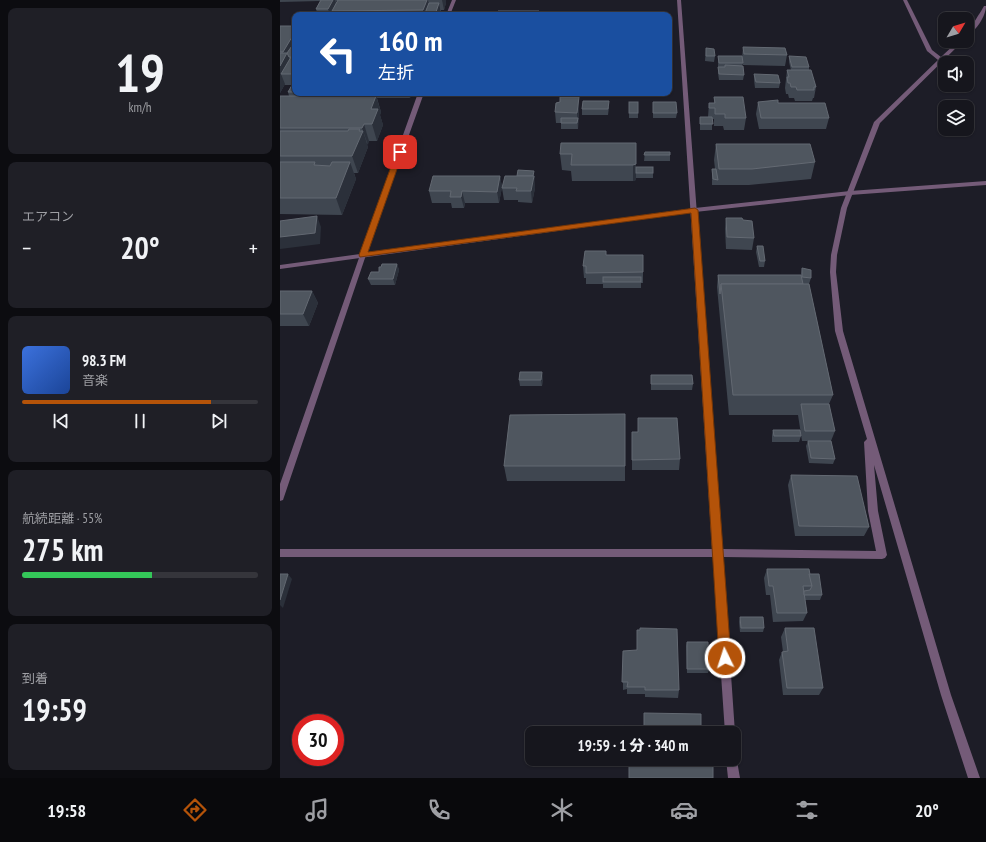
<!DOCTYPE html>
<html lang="ja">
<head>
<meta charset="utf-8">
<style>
	body { margin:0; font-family:"PT Sans Narrow","Noto Sans JP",sans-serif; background:#1f1f26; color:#f1f3f6; height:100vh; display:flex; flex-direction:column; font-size:15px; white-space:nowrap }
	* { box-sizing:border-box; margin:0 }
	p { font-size:13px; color:#9e9fa4 }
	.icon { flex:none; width:22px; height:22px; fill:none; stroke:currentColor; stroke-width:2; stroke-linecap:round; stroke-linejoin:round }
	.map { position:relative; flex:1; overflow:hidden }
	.panel { display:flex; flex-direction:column; gap:8px; padding:8px; background:#0c0c10; width:280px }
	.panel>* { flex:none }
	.guide { position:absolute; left:12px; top:12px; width:380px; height:84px; border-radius:8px; box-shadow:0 1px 3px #0004,0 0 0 1px #35353b; background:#1a4fa0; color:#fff; overflow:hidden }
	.needle { width:26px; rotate:52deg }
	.fabs { position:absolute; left:658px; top:12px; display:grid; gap:8px }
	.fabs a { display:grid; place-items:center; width:36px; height:36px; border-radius:8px; background:#16161d; box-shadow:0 1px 3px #0004,0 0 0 1px #35353b; font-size:20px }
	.speed { position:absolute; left:12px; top:714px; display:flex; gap:8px; font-size:20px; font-weight:700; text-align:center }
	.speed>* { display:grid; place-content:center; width:52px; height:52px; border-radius:50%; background:#16161d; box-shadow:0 1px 3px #0004,0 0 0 1px #35353b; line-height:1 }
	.speed .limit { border:6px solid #d22; background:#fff; color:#111 }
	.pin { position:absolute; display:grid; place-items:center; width:34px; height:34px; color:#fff; margin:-17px; border-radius:8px; box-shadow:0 2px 6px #0006 }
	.me { position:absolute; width:44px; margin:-22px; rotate:356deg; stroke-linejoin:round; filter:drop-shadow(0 0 3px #0008) }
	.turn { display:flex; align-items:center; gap:14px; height:84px; padding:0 20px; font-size:18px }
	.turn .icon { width:52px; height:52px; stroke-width:2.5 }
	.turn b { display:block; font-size:28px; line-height:34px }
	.big { font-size:30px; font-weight:800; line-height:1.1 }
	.panel .tile { flex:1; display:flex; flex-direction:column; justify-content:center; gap:6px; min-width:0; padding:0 14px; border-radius:8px; background:#1f1f26 }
	.panel .dial { align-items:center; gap:0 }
	.dial b { font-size:52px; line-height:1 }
	.song { display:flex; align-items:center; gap:12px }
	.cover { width:48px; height:48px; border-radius:6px; background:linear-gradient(135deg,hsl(220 70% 55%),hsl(220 70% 35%)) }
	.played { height:4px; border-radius:2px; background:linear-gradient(90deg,#b45309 80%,#35353b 80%) }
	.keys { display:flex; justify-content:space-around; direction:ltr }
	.heat { display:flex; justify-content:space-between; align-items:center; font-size:22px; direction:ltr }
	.charge { height:6px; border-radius:3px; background:linear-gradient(90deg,#34c759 55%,#35353b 0) }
	.trip { position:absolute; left:245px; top:726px; width:216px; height:40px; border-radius:8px; background:#16161d; box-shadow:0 1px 3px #0004,0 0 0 1px #35353b; font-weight:800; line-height:40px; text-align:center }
	.tab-bar { display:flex; height:64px; justify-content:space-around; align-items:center; background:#09090c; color:#9e9fa4 }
	.tab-bar .icon { width:28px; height:28px }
	.tab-bar .current { color:#b45309 }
	.tab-bar b { font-size:18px; color:#f1f3f6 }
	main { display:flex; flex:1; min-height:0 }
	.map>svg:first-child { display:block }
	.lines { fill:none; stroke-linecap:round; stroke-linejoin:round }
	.minor { fill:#745b78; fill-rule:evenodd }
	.tertiary { fill:#745b78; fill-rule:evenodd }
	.wall { fill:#3f4650 }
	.shaded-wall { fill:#2b303a }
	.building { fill:#4f565f; stroke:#636972 }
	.route { fill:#b45309; stroke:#753606 }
</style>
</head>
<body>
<main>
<section class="panel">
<div class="tile dial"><b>19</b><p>km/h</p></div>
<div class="tile"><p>エアコン</p>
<div class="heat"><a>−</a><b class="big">20°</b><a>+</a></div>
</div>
<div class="tile">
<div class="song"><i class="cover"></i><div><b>98.3 FM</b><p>音楽</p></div></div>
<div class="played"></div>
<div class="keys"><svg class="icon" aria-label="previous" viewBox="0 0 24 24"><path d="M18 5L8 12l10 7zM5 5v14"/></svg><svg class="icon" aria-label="pause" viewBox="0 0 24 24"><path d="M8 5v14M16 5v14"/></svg><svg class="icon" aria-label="next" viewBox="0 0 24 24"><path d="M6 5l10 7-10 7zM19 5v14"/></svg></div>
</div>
<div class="tile"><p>航続距離 · 55%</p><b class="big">275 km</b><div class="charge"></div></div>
<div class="tile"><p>到着</p><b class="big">19:59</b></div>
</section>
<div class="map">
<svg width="706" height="778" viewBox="0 0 706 778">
	<rect width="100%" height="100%" fill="#1d1d27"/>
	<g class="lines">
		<g class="minor">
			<path d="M172 0H176L170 15H166Z"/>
			<path d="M397 0H401L442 549 596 551 588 511 584 442 587 439 555 331 550 272 551 255 561 208 594 122 658 60 647 51 623 0H627L652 50 661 57 678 41H683L600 123 567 208 557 255 556 272 563 331 671 695 700 778H688L661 695 594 465 598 511 607 555 605 558 602 559 443 557 455 733 454 737V733H445L433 557H0V549H432Z"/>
			<path d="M704 6H706C706 16 696 31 687 36 687 32 701 12 704 6Z"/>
			<path d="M138 93H144L86 255 4 497 3 500 0 501V484L80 255Z"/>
			<path d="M454 754 456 755 460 778H448L446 759H454Z"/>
		</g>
		<path class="tertiary" d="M706 181V185L570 195 415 212 0 269V265L415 208 570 191Z"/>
	</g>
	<g class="wall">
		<path d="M0 0H166V3L164 10H161V14L53 13 52 11 57 1H56V3L50 15H38L36 9 40 1 0 2Z"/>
		<path d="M0 26H15V93H132L130 98H97L101 112 100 115 103 125 97 141H89L87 145 88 147 78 173H74L76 179 62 215 0 214V96H9L8 92 12 85H5V84L0 93Z"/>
		<path d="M463 47 507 55 505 66 463 65 462 58Z"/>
		<path d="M426 48 435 56 434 62 425 61Z"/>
		<path d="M438 56 463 63 462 66 464 75 463 80H439L438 73Z"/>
		<path d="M509 56 529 67V70L536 87 534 98H533L532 101H515L514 98H509L508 94H506L505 88 507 70H511L509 62Z"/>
		<path d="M474 74 500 83 499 88H475L474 80Z"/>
		<path d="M434 97 466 118 464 130H444L443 126H434V119H432V130H420V117H428L429 103H434Z"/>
		<rect x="349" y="102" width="9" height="16"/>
		<path d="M373 102 397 113 396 118H373Z"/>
		<path d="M478 102 498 103 549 118 546 129H479L476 114Z"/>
		<path d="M329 107 328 115H302V109Z"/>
		<path d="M299 108 298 129H281V123H276L275 112Z"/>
		<path d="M356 143V167L373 173V178H356V175V180L353 181H292L291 171 282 170 280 154Z"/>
		<path d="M436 144 535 162 531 179 469 185H432V169H435L434 160Z"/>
		<path d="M365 152H390V161H364Z"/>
		<path d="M220 176 222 187 219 203H185L184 208H172L171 203H152L149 191Z"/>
		<path d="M255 176 254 180 255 188 252 203 238 202V200H224L222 188Z"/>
		<path d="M446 218 463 220 474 238 472 250 446 249 445 229Z"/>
		<path d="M477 246 485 261 484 267H479L476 252Z"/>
		<path d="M326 251V255L363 272V283H361V288H323V284H306V278H304L303 266Z"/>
		<path d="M117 264 119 270 115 285H91L88 279 99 272Z"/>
		<path d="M522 268 531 278 529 284 553 395 549 404 555 431 551 441 555 459 553 464 529 463 526 446 528 441H522L518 415H449L437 287 438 275H521Z"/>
		<path d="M0 291H32L38 303 29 326H0Z"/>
		<path d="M371 375 413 384 412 390H371Z"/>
		<path d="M263 378 262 386H240L239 380Z"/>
		<path d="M358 418 400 459 399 470H352V432H358Z"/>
		<path d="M345 430V481H227L224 466Z"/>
		<path d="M493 430 521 436 519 442H492V435Z"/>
		<path d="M511 475 589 527 584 536H515L508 485Z"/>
		<path d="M487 569 529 574 542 595 540 600H525L527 613 523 621 493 622 490 595H486L484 578Z"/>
		<path d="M460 617 484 628 483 632H460L459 622Z"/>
		<path d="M505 628 543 688 539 695H503L499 660 502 652H503L501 637Z"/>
		<path d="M407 642 429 669 428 673H407L406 646Z"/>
		<path d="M343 651 399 690 398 698 365 697V694H347V689L343 690Z"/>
	</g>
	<g class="shaded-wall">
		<path d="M53 0H55L56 3 50 15 48 9Z"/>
		<path d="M147 0H148L151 14V15H144L143 10Z"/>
		<path d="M162 0H166V3L164 10Z"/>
		<path d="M159 3 161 14V15H155Z"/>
		<path d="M15 32V57H9L13 69 1 74 5 84 0 93V66L5 57 3 52Z"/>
		<path d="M128 93H132L130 98Z"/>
		<path d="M96 96 101 112 100 115 103 125 97 141 92 124 91 109Z"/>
		<path d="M299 97V108L298 129 297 113Z"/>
		<path d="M84 124 89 141 88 145 82 128Z"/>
		<path d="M80 129 81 135 83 131 88 147 78 173 72 156Z"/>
		<path d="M70 162 76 179 62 215 56 198Z"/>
		<path d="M356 164V180L353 181V165Z"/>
		<path d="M254 171 255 188 252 203 251 191Z"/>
		<path d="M220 176 222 187 219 203 217 192Z"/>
		<path d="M182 191 185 203 184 208 181 197Z"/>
		<path d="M37 216 41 227 40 244 0 249V237Z"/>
		<path d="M117 264 119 270 115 285 113 279Z"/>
		<path d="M32 291 38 303 29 326 23 314Z"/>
		<path d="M262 372 263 378 262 386 261 380Z"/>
		<path d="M8 574 12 579 3 608 0 605V600Z"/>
	</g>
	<g class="building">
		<path d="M41 0H53L48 9H36Z"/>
		<path d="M58 0H147L143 10 52 11Z"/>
		<path d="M149 3H159L155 15H146L145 13Z"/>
		<path d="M218 11H259L258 15H216Z"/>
		<path d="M51 13H146L145 15H49Z"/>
		<path d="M0 26H15V32L3 52H0Z"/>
		<path d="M14 43H15V74H1L11 57H9L7 53Z"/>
		<path d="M463 47 505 48 507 55 464 54Z"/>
		<path d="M426 48 434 49 435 56H426Z"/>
		<path d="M0 53H7L0 66Z"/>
		<path d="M438 56H462L463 63H439Z"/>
		<path d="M509 56 526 57 529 67H512Z"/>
		<path d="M445 65 463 66 464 75 439 74 438 67H445Z"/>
		<path d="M507 70H531L536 87H534V90H517L516 87H511L510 83H508L507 77H509Z"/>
		<path d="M474 74 498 75 500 83 476 82Z"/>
		<path d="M15 80V92H8Z"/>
		<path d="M0 96H96L91 109H98L92 124H84L82 128H0Z"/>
		<path d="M280 97H299L297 113 275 112 276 103 280 102Z"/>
		<path d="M434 97H463L466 118H445V114H435V108H429V103H435Z"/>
		<path d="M498 100V103H545L549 118H481L478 102Z"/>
		<path d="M303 101H329L328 109H302Z"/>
		<rect x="349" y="102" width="9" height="11"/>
		<path d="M373 102H396L397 113H373Z"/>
		<path d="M420 117H432L433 124H420Z"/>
		<path d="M281 118H298L297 123H281Z"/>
		<path d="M69 129H80L79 131H83L72 156H0V131H68Z"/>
		<path d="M281 143H356V164L353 165H291L292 154H280Z"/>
		<path d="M436 144H530L535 162 472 169H439Z"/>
		<path d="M365 152H390V155H364Z"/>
		<path d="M0 162H35L34 165 50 166 52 162H70L56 198H0Z"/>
		<rect x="356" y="167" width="17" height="6"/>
		<path d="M432 169H436L438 180 433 179Z"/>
		<path d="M238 170 254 171 253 176H237Z"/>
		<path d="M153 176H220L217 192 182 191 181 197H170L171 191H149Z"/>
		<path d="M225 176H254L251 191H236L237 188H222Z"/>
		<path d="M37 216 35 233 0 237V221Z"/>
		<path d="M446 218H462L463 220 472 221 474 238 447 237Z"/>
		<path d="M477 246H483L485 261H480Z"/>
		<path d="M305 251H326V255H363V272L306 273V266H303Z"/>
		<path d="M102 264H117L113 279H88L91 272H99V267H101Z"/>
		<path d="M522 268 531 270V278L522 277Z"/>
		<path d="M438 275H521L523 284H441L440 294Z"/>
		<rect x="323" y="277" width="38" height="5"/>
		<path d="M441 284H529L553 395H453Z"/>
		<path d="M0 291H32L23 314H0Z"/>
		<path d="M240 372H262L261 380H239Z"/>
		<path d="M371 375H412L413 384H371Z"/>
		<path d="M521 404H549L555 431H525Z"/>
		<path d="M345 414V466H224L230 415Z"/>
		<path d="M358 418H397L400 459 352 460V432H358Z"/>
		<path d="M493 430H520L521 436H494Z"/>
		<path d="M528 441H551L555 459 531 458Z"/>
		<path d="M511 475 577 476 589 527 519 526Z"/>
		<path d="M487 569H529L532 586H523L527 613H497L493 586H489Z"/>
		<path d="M0 574H8L0 600Z"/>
		<path d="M529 574H539L542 595H524V591L530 590 532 586Z"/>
		<path d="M460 617H483L484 628H461Z"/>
		<path d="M360 628 397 629 399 690H365V687H347L348 682H342L343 651 357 650V630H360Z"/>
		<path d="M505 628H534L543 688H507L502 652 508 651Z"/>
		<path d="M407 642H428L429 669H407Z"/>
		<path d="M364 713 421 714V733H364Z"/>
		<rect x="349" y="759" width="84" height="19"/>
	</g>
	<path class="route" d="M117 150 123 152 88 252 415 208 418 210 451 658 449 662 445 664 441 662 439 658 411 213 80 257 79 255Z"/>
</svg>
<div class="fabs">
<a><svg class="needle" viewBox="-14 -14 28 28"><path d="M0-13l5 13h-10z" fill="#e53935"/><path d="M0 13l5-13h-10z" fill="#9e9fa4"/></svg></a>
<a><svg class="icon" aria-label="sound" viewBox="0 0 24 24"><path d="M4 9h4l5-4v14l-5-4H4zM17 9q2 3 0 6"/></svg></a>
<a><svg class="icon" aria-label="layers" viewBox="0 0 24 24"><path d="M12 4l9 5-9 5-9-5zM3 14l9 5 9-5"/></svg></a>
</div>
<div class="speed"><div class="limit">30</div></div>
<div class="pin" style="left:120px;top:152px;background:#d93025"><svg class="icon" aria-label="arrive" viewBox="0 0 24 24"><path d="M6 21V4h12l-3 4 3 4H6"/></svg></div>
<svg class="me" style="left:445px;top:658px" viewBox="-20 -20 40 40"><circle r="17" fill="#b45309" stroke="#fff" stroke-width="3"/><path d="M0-11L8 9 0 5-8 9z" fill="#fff"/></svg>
<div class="trip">19:59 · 1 分 · 340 m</div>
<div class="guide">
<div class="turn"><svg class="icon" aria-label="left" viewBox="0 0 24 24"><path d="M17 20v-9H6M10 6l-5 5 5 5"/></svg><div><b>160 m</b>左折</div></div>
</div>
</div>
</main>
<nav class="tab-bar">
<b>19:58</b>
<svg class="icon current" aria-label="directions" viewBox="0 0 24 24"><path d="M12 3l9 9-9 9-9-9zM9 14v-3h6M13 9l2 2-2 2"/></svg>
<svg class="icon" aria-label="music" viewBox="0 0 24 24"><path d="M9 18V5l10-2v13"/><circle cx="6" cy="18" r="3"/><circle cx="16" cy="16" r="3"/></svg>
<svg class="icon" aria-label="phone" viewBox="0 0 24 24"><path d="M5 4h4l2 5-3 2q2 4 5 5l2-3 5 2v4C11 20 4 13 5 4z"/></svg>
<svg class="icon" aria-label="climate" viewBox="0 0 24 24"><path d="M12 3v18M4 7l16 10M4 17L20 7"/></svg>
<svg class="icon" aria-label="car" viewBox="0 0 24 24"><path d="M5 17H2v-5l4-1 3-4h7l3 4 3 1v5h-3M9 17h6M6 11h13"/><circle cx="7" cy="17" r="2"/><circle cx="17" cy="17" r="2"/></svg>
<svg class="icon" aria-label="filters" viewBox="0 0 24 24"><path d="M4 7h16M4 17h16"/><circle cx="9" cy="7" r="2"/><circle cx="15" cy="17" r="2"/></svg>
<b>20°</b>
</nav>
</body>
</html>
